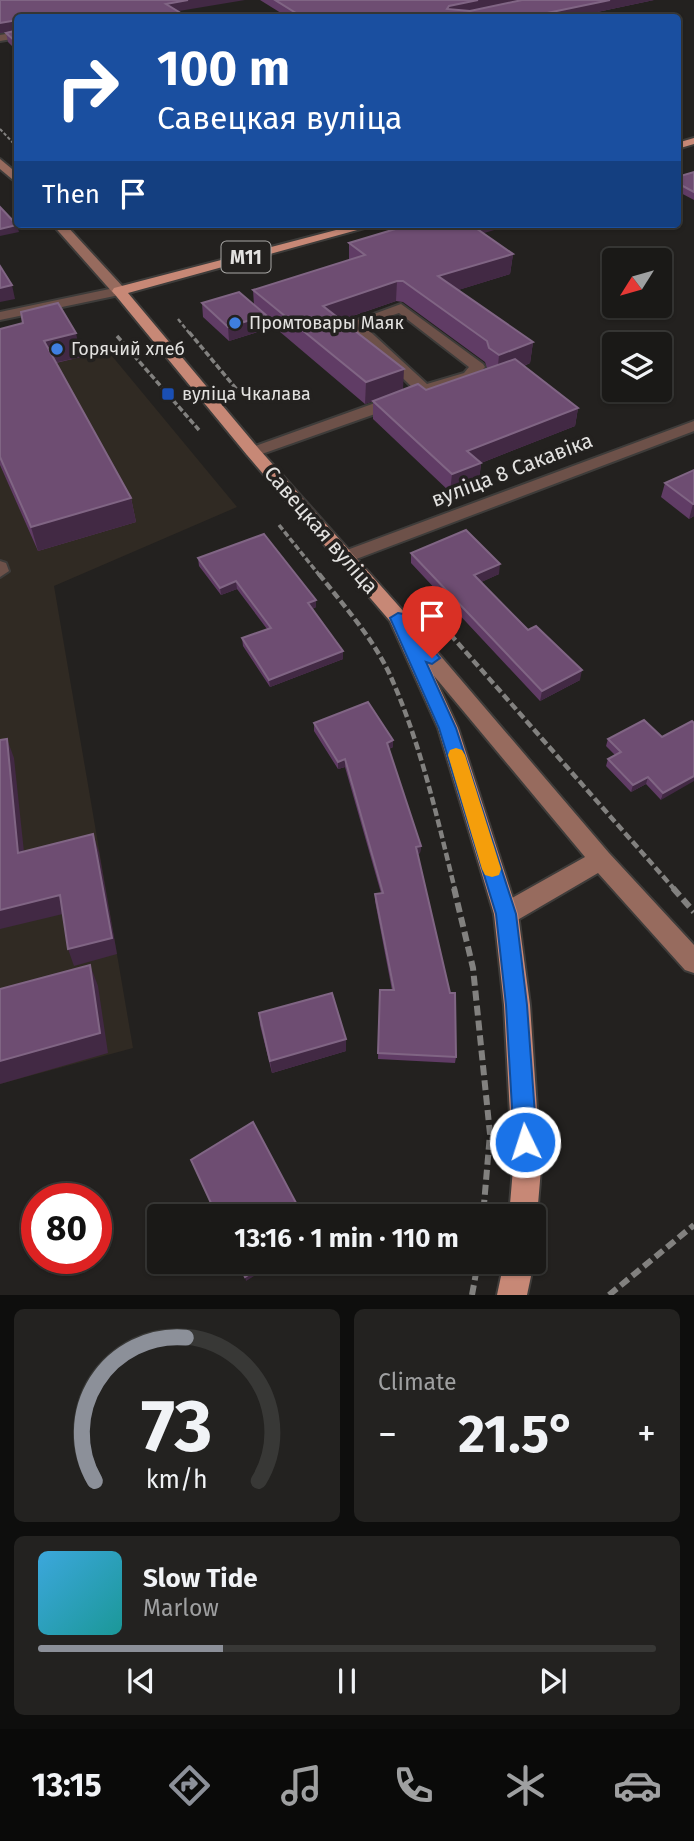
<!DOCTYPE html>
<html lang="en">
<head>
<meta charset="utf-8">
<style>
	body { margin:0; font-family:"Fira Sans",sans-serif; background:#232220; color:#f1f3f6; height:100vh; display:flex; flex-direction:column; font-size:26px; white-space:nowrap }
	* { box-sizing:border-box; margin:0 }
	p { font-size:23px; color:#9fa0a1 }
	.icon { flex:none; width:38px; height:38px; fill:none; stroke:currentColor; stroke-width:2; stroke-linecap:round; stroke-linejoin:round }
	.map { position:relative; height:1295px; overflow:hidden }
	.side { display:flex; flex-direction:column; gap:14px; padding:14px; background:#0e0e0d; flex:1 }
	.side>* { flex:none }
	.guide { position:absolute; left:14px; top:14px; width:667px; height:214px; border-radius:7px; box-shadow:0 2px 5px #0004,0 0 0 2px #383836; background:#1a4fa0; color:#fff; overflow:hidden }
	.needle { width:46px; rotate:233deg }
	.buttons { position:absolute; left:602px; top:248px; display:grid; gap:14px }
	.buttons a { display:grid; place-items:center; width:70px; height:70px; border-radius:7px; background:#1a1917; box-shadow:0 2px 5px #0004,0 0 0 2px #383836; font-size:35px }
	.speed { position:absolute; left:21px; top:1183px; display:flex; gap:14px; font-size:35px; font-weight:700; text-align:center }
	.speed>* { display:grid; place-content:center; width:91px; height:91px; border-radius:50%; background:#1a1917; box-shadow:0 2px 5px #0004,0 0 0 2px #383836; line-height:1 }
	.speed .limit { border:10px solid #d22; background:#fff; color:#111 }
	.pin { position:absolute; display:grid; place-items:center; width:60px; height:60px; color:#fff; margin:-72px -30px; border-radius:50% 50% 50% 0; rotate:-45deg; box-shadow:0 0 7px #0007 }
	.pin .icon { rotate:45deg }
	.me { position:absolute; width:77px; margin:-38px; rotate:356deg; stroke-linejoin:round; filter:drop-shadow(0 0 5px #0008) }
	.turn { display:flex; align-items:center; gap:24px; height:147px; padding:0 28px; font-size:32px }
	.turn .icon { width:91px; height:91px; stroke-width:2.5 }
	.turn b { display:block; font-size:49px; line-height:60px }
	.then { display:flex; align-items:center; height:66px; padding:0 28px; background:#0003; gap:14px; font-size:26px }
	.big { font-size:52px; font-weight:700; line-height:1.1 }
	.side .card { flex:1; display:flex; flex-direction:column; justify-content:center; gap:10px; min-width:0; padding:0 24px; border-radius:10px; background:#232220 }
	.side .dial { align-items:center; gap:0 }
	.dial svg { height:182px; overflow:visible; fill:none; stroke:#383836; stroke-width:7; stroke-linecap:round; text-anchor:middle }
	.dial text { fill:#f1f3f6; stroke:none }
	.song { display:flex; align-items:center; gap:21px }
	.cover { width:84px; height:84px; border-radius:10px; background:linear-gradient(135deg,hsl(200 70% 55%),hsl(180 70% 35%)) }
	.played { height:7px; border-radius:4px; background:linear-gradient(90deg,#8c9099 30%,#383836 30%) }
	.keys { display:flex; justify-content:space-around; direction:ltr }
	.heat { display:flex; justify-content:space-between; align-items:center; font-size:38px; direction:ltr }
	.side .tiles { flex:1; display:grid; gap:14px; grid-template-columns:1fr 1fr }
	.card:last-child { grid-column:span 2 }
	.trip { position:absolute; left:147px; top:1204px; width:399px; height:70px; border-radius:7px; background:#1a1917; box-shadow:0 2px 5px #0004,0 0 0 2px #383836; font-weight:700; line-height:70px; text-align:center }
	.dock { display:flex; height:112px; justify-content:space-around; align-items:center; background:#0a0a09; color:#9fa0a1 }
	.dock .icon { width:49px; height:49px }
	.dock .selected { color:#8c9099 }
	.dock b { font-size:32px; color:#f1f3f6 }
	.map>svg:first-child { display:block }
	.built { fill:#302a23 }
	.lines { fill:none; stroke-linecap:round; stroke-linejoin:round }
	.service-casing { stroke:#3e3c3a; stroke-width:4 }
	.minor-casing { stroke:#3e3c3a; stroke-width:4 }
	.secondary-casing { stroke:#3e3c3a; stroke-width:4 }
	.trunk-casing { stroke:#3e3c3a; stroke-width:4 }
	.path-far4 { stroke:#82817f; stroke-width:2; stroke-dasharray:3.5 2; stroke-linecap:butt }
	.path-far3 { stroke:#82817f; stroke-width:2.5; stroke-dasharray:4.5 2.5; stroke-linecap:butt }
	.path-far2 { stroke:#82817f; stroke-width:3.5; stroke-dasharray:6 2.5; stroke-linecap:butt }
	.path-far1 { stroke:#82817f; stroke-width:4.5; stroke-dasharray:8 3.5; stroke-linecap:butt }
	.path { stroke:#82817f; stroke-width:6; stroke-dasharray:10 5; stroke-linecap:butt }
	.service { fill:#6d5149; fill-rule:evenodd }
	.minor { fill:#6d5149; fill-rule:evenodd }
	.secondary { fill:#976b5e; fill-rule:evenodd }
	.trunk { fill:#c78876; fill-rule:evenodd }
	.wall { fill:#603c65; fill-rule:evenodd }
	.shaded-wall { fill:#422944 }
	.building { fill:#6e4d72; stroke:#806584; stroke-width:2 }
	.route { fill:#1a73e8; stroke:#114b97; stroke-width:2 }
	.slow { fill:#f59e0b }
	.shop-dot { fill:#3f7fe0; stroke:#23211f; stroke-width:2.5 }
	.transit-dot { fill:#1a4fb4; stroke:#23211f; stroke-width:2.5 }
	.labels { text-anchor:middle; dominant-baseline:central; stroke-width:7; stroke-linejoin:round; paint-order:stroke }
	.far-poi-label { font-size:18px; fill:#e3e2e0; stroke:#23211f; text-anchor:start }
	.shield { fill:#23211f; stroke:#a9a8a6; stroke-width:2 }
	.shield-label { font-size:19px; font-weight:bold; fill:#e3e2e0 }
	.street-label { font-size:21px; fill:#e3e2e0; stroke:#23211f }
</style>
</head>
<body>
<div class="map">
<svg width="694" height="1295" viewBox="0 0 694 1295">
	<rect width="100%" height="100%" fill="#23211f"/>
	<path class="built" d="M63 326 81 356H112L237 507 54 586 133 1048 0 1084V353Z"/>
	<g class="lines">
		<g class="service-casing">
			<g id="service">
				<path d="M18 32V38L0 41V35Z"/>
				<path d="M401 304 483 364 485 367 474 379 259 455H247L245 452 247 449 414 389 347 324ZM399 313 469 367 464 373 427 384 363 325Z"/>
				<path d="M0 561 6 563 9 571 0 577Z"/>
			</g>
		</g>
		<g class="minor-casing">
			<g id="minor">
				<path d="M119 287 126 291 124 294 0 320V312Z"/>
				<path d="M694 421V431L351 561H339L336 557 339 553Z"/>
			</g>
		</g>
		<g class="secondary-casing">
			<g id="secondary">
				<path d="M0 159 18 174V184L0 169Z"/>
				<path d="M52 224H65L124 288V294H114Z"/>
				<path d="M402 617 409 619 609 853 694 945V973L685 970 598 873 514 922 506 925 498 922 494 914 498 906 585 857 395 629 393 624 395 619Z"/>
			</g>
		</g>
		<g class="trunk-casing">
			<g id="trunk">
				<path d="M694 138V144L677 149V143Z"/>
				<path d="M359 224H379L128 293 259 449 405 613 458 728 518 914 530 1005 541 1169 537 1216 534 1225V1216H509L513 1169 504 1005 494 914 438 728 390 621 247 455 112 291 114 288Z"/>
				<path d="M504 1262H534L527 1295H497Z"/>
			</g>
		</g>
		<path class="path-far4" d="M0 129 16 146"/>
		<path class="path-far3" d="M178 319 190 334"/>
		<g class="path-far2">
			<path d="M189 332 238 391"/>
			<path d="M117 336 199 430"/>
			<path d="M279 525 320 576"/>
		</g>
		<g class="path-far1">
			<path d="M319 574C344 606 373 638 390 675 421 744 437 817 455 890"/>
			<path d="M435 617 675 890"/>
		</g>
		<g class="path">
			<path d="M454 888 473 968 490 1134 483 1216"/>
			<path d="M673 888 694 912"/>
			<path d="M472 1295 478 1262"/>
			<path d="M609 1295 694 1225"/>
		</g>
		<use href="#service" class="service"/>
		<use href="#minor" class="minor"/>
		<use href="#secondary" class="secondary"/>
		<use href="#trunk" class="trunk"/>
	</g>
	<g class="wall">
		<path d="M0 0 18 18V52L8 42 6 33 12 31 0 33Z"/>
		<path d="M260 0H654L569 18H289Z"/>
		<path d="M694 172V200L677 191V177Z"/>
		<path d="M483 233 513 254 510 274 458 290 533 342 530 363 524 366 578 408 575 426 481 463 479 481 450 492 373 419V401L400 391 365 404 266 320 267 329 229 341 203 317 202 303 254 305 253 290 349 260V243ZM396 301 403 302 485 362 487 368 426 390H403L341 320Z"/>
		<path d="M0 329 81 357 56 363 131 498 136 522 38 551 0 465Z"/>
		<path d="M694 470V516L689 519 661 497 665 483Z"/>
		<path d="M411 553 499 574 481 582 580 680 540 701 411 563Z"/>
		<path d="M198 558 316 600V607L312 609 343 651V659L270 687 243 646 242 638 267 629 237 589 221 595 199 566Z"/>
		<path d="M692 721 661 800 646 784 631 792 606 766 608 759 615 755 606 746 608 739 662 737Z"/>
		<path d="M314 723 393 740V747L389 749 421 846 420 853 417 854 456 1057 455 1063 378 1059 380 990H392L375 901V894L381 893 345 767 338 769 314 731Z"/>
		<path d="M259 1013 346 1039V1051L272 1073 260 1025Z"/>
	</g>
	<g class="shaded-wall">
		<path d="M188 0H245L167 13 166 4Z"/>
		<path d="M478 0H522L448 15 447 9 449 6Z"/>
		<path d="M610 0H654L569 18H523Z"/>
		<path d="M18 20V30L0 33V23Z"/>
		<path d="M476 224H514L471 237 472 225Z"/>
		<path d="M17 225 19 232 0 236V229Z"/>
		<path d="M513 254 510 274 436 297 438 276Z"/>
		<path d="M397 281 396 301 323 326V306Z"/>
		<path d="M12 285 15 299 0 302V288Z"/>
		<path d="M266 315 267 329 229 341 228 327Z"/>
		<path d="M76 333 81 357 49 364 44 341Z"/>
		<path d="M533 342 530 363 497 376 499 355Z"/>
		<path d="M404 369 403 390 365 404 366 382Z"/>
		<path d="M578 408 575 426 481 463 479 481 450 492 452 474 467 451Z"/>
		<path d="M131 498 136 522 38 551 31 527Z"/>
		<path d="M693 504H694V516L689 519Z"/>
		<path d="M500 564 499 574 473 586 474 575Z"/>
		<path d="M236 581 237 589 221 595 220 588Z"/>
		<path d="M316 600V607L308 611V603Z"/>
		<path d="M343 651V659L270 687 269 680Z"/>
		<path d="M582 670 580 680 540 701 542 691Z"/>
		<path d="M7 739 14 758 26 871 18 853Z"/>
		<path d="M393 740V747L386 750 387 743Z"/>
		<path d="M345 759V767L338 769V762Z"/>
		<path d="M694 776V781L661 800 663 793Z"/>
		<path d="M648 777 646 784 631 792 633 785Z"/>
		<path d="M93 834 99 852 117 954 74 966 68 949Z"/>
		<path d="M421 846 420 853 415 855 416 847Z"/>
		<path d="M60 895 67 913 0 929V910Z"/>
		<path d="M90 965 98 986 108 1053 0 1084V1061Z"/>
		<path d="M346 1039V1051L272 1073 270 1061Z"/>
		<path d="M269 1262H276L246 1281 245 1277Z"/>
	</g>
	<g class="building">
		<path d="M0 0H188L166 4 184 15 171 18H18V20L0 23Z"/>
		<path d="M275 0H478L449 6 447 9 470 11 522 0H610L523 18H304Z"/>
		<path d="M18 30V42H16L6 33Z"/>
		<path d="M694 172V192L677 183V177Z"/>
		<path d="M0 207 17 225 0 229Z"/>
		<path d="M412 224H470L513 254 438 276 533 342 499 355 489 348 487 341 403 281H397L323 306 404 369 366 382 253 290 365 255 349 243Z"/>
		<path d="M0 266 12 285 0 288Z"/>
		<path d="M239 292 266 315 228 327 202 303Z"/>
		<path d="M58 303 76 333 44 341 131 498 31 527 0 457V329L23 323 21 312Z"/>
		<path d="M515 359 578 408 467 451 481 463 452 474 373 401 418 384 426 390Z"/>
		<path d="M694 470V504H693L665 483Z"/>
		<path d="M466 530 500 564 474 575 528 630 536 626 582 670 542 691 411 553Z"/>
		<path d="M264 534 316 600 308 603 343 651 269 680 242 638 271 628 236 581 220 588 198 558Z"/>
		<path d="M368 702 393 740 387 743 421 846 416 847 450 993H455L456 1057 378 1053 380 990H394L375 894 383 893 345 759 338 762 314 723Z"/>
		<path d="M644 720 662 737 692 721 694 723V776L663 793 648 777 633 785 608 759 621 752 608 739Z"/>
		<path d="M7 739 18 853 93 834 112 938 68 949 60 895 0 910V740Z"/>
		<path d="M90 965 100 1033 0 1061V989Z"/>
		<path d="M332 993 346 1039 270 1061 259 1013Z"/>
		<path d="M253 1122 303 1216H217L191 1160Z"/>
		<path d="M238 1262H269L245 1277Z"/>
	</g>
	<path class="route" d="M398 613 403 614 440 658 432 664 426 662 456 728 516 914 527 1005 537 1142 533 1150 525 1153 517 1150 514 1142 506 1005 496 914 439 728 390 618Z"/>
	<path class="slow" d="M456 748 462 750 465 755 501 869 499 875 492 877 485 875 482 869 448 755 450 750Z"/>
	<g class="shop-dot">
		<circle cx="235" cy="323" r="7"/>
		<circle cx="57" cy="349" r="7"/>
	</g>
	<rect class="transit-dot" x="161" y="387" width="14" height="14" rx="3.5"/>
	<g class="labels">
		<g class="far-poi-label">
			<text x="249" y="323">Промтовары Маяк</text>
			<text x="71" y="349">Горячий хлеб</text>
			<text x="182" y="394">вуліца Чкалава</text>
		</g>
		<rect class="shield" x="221.5" y="241.5" width="49" height="31" rx="5"/>
		<g class="shield-label">
			<text x="246" y="257">М11</text>
		</g>
		<g class="street-label">
			<text transform="translate(512 470) rotate(-21)">вуліца 8 Сакавіка</text>
			<text transform="translate(321 530) rotate(49)">Савецкая вуліца</text>
		</g>
	</g>
</svg>
<div class="buttons">
<a><svg class="needle" viewBox="-14 -14 28 28"><path d="M0-13l5 13h-10z" fill="#e53935"/><path d="M0 13l5-13h-10z" fill="#9fa0a1"/></svg></a>
<a><svg class="icon" aria-label="layers" viewBox="0 0 24 24"><path d="M12 4l9 5-9 5-9-5zM3 14l9 5 9-5"/></svg></a>
</div>
<div class="speed"><div class="limit">80</div></div>
<div class="pin" style="left:432px;top:658px;background:#d93025"><svg class="icon" aria-label="arrive" viewBox="0 0 24 24"><path d="M6 21V4h12l-3 4 3 4H6"/></svg></div>
<svg class="me" style="left:525px;top:1142px" viewBox="-20 -20 40 40"><circle r="17" fill="#1a73e8" stroke="#fff" stroke-width="3"/><path d="M0-11L8 9 0 5-8 9z" fill="#fff"/></svg>
<div class="trip">13:16 · 1 min · 110 m</div>
<div class="guide">
<div class="turn"><svg class="icon" aria-label="right" viewBox="0 0 24 24"><path d="M7 20v-9h11M14 6l5 5-5 5"/></svg><div><b>100 m</b>Савецкая вуліца</div></div>
<div class="then">Then<svg class="icon" aria-label="arrive" viewBox="0 0 24 24"><path d="M6 21V4h12l-3 4 3 4H6"/></svg></div>
</div>
</div>
<section class="side">
<div class="tiles">
<div class="card dial"><svg viewBox="0 0 100 80">
<path d="M14 69A42 42 0 1 1 86 69"/>
<path d="M14 69A42 42 0 0 1 54 6" stroke="#8c9099"/>
<text x="50" y="56" font-size="32" font-weight="700">73</text>
<text x="50" y="72" font-size="11">km/h</text>
</svg></div>
<div class="card"><p>Climate</p>
<div class="heat"><a>−</a><b class="big">21.5°</b><a>+</a></div>
</div>
<div class="card">
<div class="song"><i class="cover"></i><div><b>Slow Tide</b><p>Marlow</p></div></div>
<div class="played"></div>
<div class="keys"><svg class="icon" aria-label="previous" viewBox="0 0 24 24"><path d="M18 5L8 12l10 7zM5 5v14"/></svg><svg class="icon" aria-label="pause" viewBox="0 0 24 24"><path d="M8 5v14M16 5v14"/></svg><svg class="icon" aria-label="next" viewBox="0 0 24 24"><path d="M6 5l10 7-10 7zM19 5v14"/></svg></div>
</div>
</div>
</section>
<nav class="dock">
<b>13:15</b>
<svg class="icon selected" aria-label="directions" viewBox="0 0 24 24"><path d="M12 3l9 9-9 9-9-9zM9 14v-3h6M13 9l2 2-2 2"/></svg>
<svg class="icon" aria-label="music" viewBox="0 0 24 24"><path d="M9 18V5l10-2v13"/><circle cx="6" cy="18" r="3"/><circle cx="16" cy="16" r="3"/></svg>
<svg class="icon" aria-label="phone" viewBox="0 0 24 24"><path d="M5 4h4l2 5-3 2q2 4 5 5l2-3 5 2v4C11 20 4 13 5 4z"/></svg>
<svg class="icon" aria-label="climate" viewBox="0 0 24 24"><path d="M12 3v18M4 7l16 10M4 17L20 7"/></svg>
<svg class="icon" aria-label="car" viewBox="0 0 24 24"><path d="M5 17H2v-5l4-1 3-4h7l3 4 3 1v5h-3M9 17h6M6 11h13"/><circle cx="7" cy="17" r="2"/><circle cx="17" cy="17" r="2"/></svg>
</nav>
</body>
</html>
